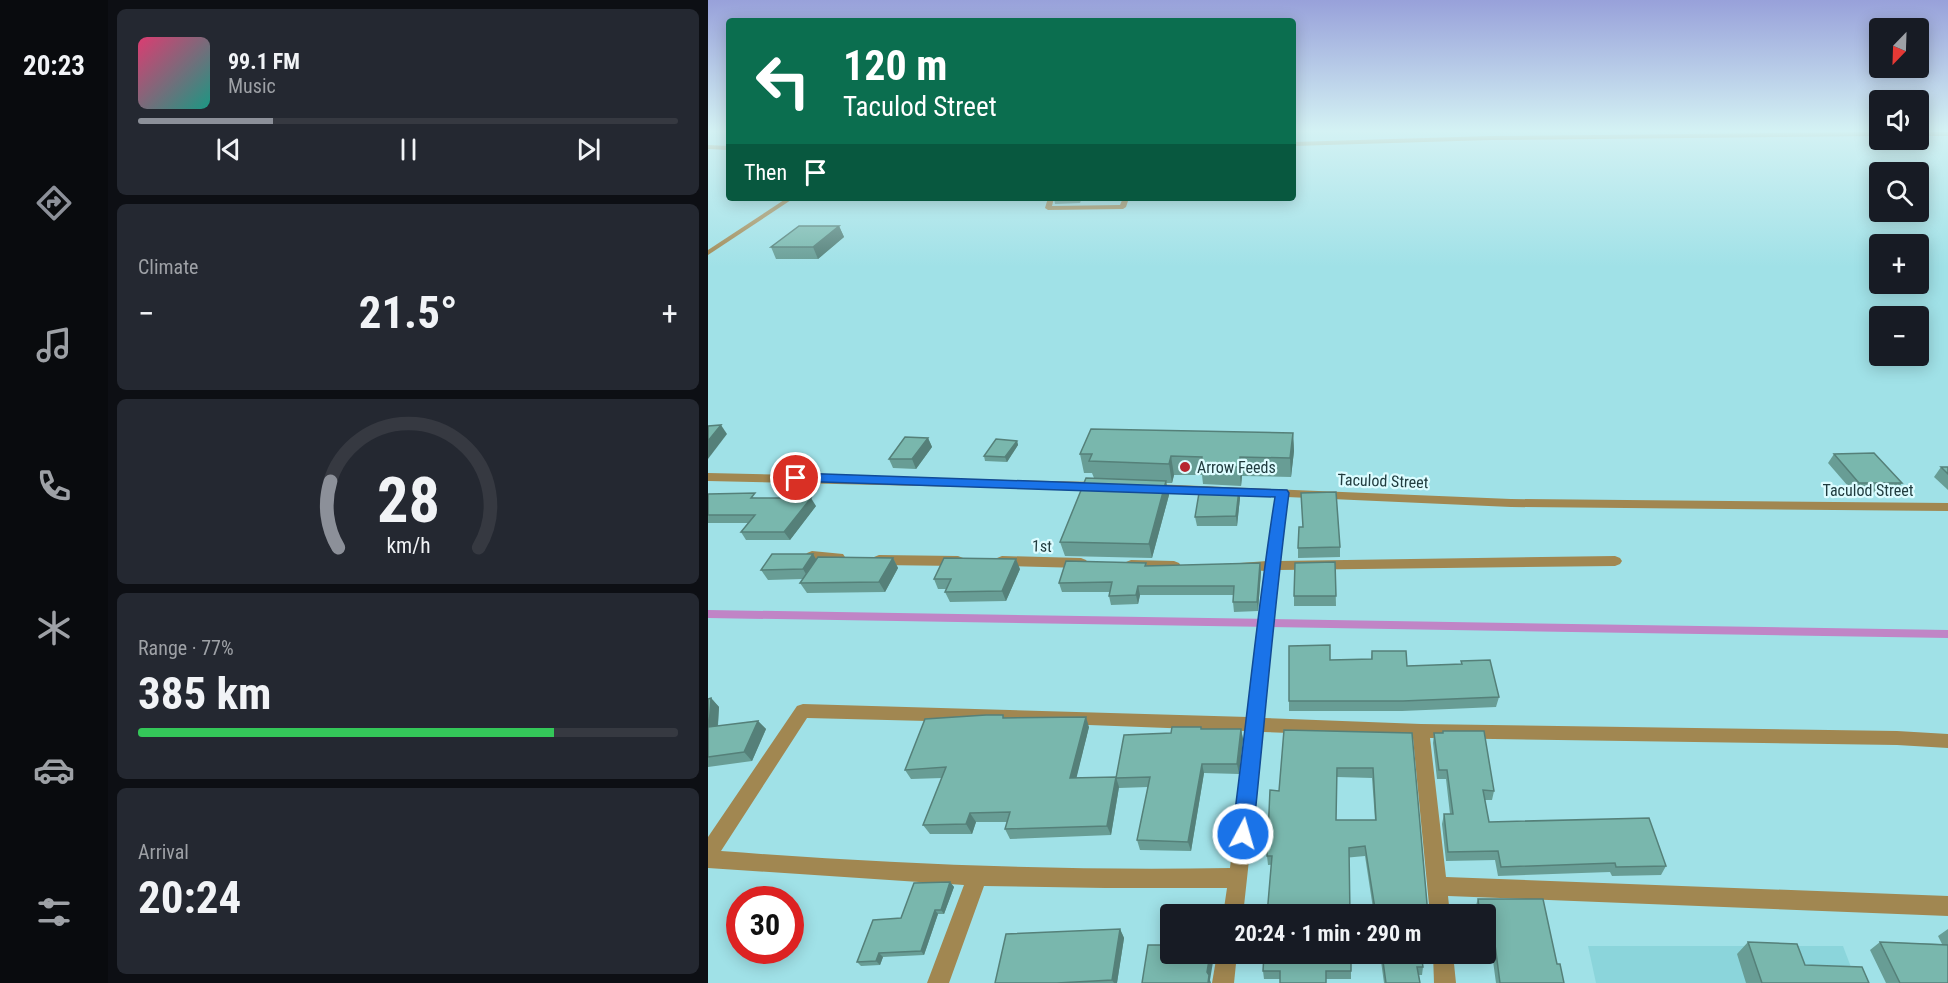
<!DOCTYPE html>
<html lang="en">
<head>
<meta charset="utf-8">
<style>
	body { margin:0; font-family:"Roboto Condensed",sans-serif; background:#242831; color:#f1f3f6; height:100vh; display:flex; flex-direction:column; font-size:22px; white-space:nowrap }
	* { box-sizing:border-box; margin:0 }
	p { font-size:20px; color:#9ea1a6 }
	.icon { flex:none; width:33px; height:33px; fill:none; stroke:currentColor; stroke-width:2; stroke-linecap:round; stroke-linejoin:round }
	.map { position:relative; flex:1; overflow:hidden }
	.details { display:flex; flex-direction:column; gap:9px; padding:9px; background:#0d0f14; width:600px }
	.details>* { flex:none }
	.guide { position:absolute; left:18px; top:18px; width:570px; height:183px; border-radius:6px; box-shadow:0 3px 15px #0003; background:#0b6e4f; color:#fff; overflow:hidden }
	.needle { width:39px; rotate:203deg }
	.controls { position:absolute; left:1161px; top:18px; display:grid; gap:12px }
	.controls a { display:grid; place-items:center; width:60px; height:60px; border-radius:6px; background:#171b24; box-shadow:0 3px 15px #0003; font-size:30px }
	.speed { position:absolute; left:18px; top:886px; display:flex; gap:12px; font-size:30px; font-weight:700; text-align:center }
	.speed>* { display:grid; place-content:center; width:78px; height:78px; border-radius:50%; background:#171b24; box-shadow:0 3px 15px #0003; line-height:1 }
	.speed .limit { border:9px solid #d22; background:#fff; color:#111 }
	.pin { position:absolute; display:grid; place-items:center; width:51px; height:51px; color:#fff; margin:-26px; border:3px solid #fff; border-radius:50%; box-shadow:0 2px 6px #0007 }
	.me { position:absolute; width:66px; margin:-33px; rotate:6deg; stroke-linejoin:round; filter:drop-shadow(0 0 4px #0008) }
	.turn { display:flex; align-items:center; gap:21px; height:126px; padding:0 18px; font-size:27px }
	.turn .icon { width:78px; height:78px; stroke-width:2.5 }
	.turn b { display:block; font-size:42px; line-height:51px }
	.then { display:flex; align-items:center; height:57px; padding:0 18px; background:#0003; gap:12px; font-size:22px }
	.big { font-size:45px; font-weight:700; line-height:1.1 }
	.details .widget { flex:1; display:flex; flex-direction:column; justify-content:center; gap:9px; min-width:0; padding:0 21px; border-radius:9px; background:#242831 }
	.details .dial { align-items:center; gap:0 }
	.dial svg { height:156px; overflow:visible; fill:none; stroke:#363941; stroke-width:7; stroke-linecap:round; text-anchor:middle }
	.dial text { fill:#f1f3f6; stroke:none }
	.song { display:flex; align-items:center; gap:18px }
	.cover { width:72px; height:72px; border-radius:9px; background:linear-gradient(135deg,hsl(340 70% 55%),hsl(170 70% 35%)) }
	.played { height:6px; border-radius:3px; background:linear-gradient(90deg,#8c9099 25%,#363941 25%) }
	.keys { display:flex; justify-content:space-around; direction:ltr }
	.heat { display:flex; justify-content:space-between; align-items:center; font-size:33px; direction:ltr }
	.charge { height:9px; border-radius:4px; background:linear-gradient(90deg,#34c759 77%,#363941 0) }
	.trip { position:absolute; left:452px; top:904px; width:336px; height:60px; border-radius:6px; background:#171b24; box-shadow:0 3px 15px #0003; font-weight:700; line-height:60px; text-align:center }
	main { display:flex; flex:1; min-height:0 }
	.menu { display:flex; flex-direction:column; width:108px; justify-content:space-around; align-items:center; background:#090b0e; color:#9ea1a6 }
	.menu .icon { width:42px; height:42px }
	.menu .active { color:#8c9099 }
	.menu b { font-size:27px; color:#f1f3f6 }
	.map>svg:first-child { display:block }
	.built { fill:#8bd5db }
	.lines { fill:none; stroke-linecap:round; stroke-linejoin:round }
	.stream { stroke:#c085c6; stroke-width:8 }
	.minor { fill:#a18751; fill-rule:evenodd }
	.tertiary { fill:#a18751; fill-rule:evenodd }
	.wall { fill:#689d95; fill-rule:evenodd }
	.shaded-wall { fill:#558079 }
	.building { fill:#79b7ad; stroke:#558079; stroke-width:1.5; fill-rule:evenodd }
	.route { fill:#1a73e8; stroke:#114b97; stroke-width:1.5 }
	.poi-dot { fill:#b7262f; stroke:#dcfcff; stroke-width:2 }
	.labels { text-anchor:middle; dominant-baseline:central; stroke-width:4.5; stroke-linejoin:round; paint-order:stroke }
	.poi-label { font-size:16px; fill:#213c3f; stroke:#dcfcff; text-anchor:start }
	.street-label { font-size:16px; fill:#213c3f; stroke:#dcfcff }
</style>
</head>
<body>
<main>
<nav class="menu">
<b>20:23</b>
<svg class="icon active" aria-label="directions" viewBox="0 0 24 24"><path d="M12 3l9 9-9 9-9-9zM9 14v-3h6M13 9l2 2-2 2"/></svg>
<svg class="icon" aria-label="music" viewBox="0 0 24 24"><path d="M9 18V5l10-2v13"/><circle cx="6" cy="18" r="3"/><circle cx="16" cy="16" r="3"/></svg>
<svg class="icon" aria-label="phone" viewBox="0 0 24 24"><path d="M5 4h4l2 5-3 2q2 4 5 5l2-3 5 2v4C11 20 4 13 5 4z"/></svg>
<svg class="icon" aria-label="climate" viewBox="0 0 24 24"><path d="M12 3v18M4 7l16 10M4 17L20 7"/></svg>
<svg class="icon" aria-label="car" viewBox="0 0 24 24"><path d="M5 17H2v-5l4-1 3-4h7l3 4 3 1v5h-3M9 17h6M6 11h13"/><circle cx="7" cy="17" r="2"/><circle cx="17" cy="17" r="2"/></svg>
<svg class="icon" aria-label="filters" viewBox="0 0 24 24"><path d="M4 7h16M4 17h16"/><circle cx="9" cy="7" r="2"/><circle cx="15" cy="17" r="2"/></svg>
</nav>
<section class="details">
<div class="widget">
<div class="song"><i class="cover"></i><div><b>99.1 FM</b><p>Music</p></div></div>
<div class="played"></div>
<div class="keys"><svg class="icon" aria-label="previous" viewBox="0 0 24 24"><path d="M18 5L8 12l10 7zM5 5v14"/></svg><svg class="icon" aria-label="pause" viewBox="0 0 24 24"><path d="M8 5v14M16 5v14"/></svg><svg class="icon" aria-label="next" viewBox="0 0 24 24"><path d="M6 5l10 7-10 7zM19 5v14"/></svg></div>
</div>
<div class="widget"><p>Climate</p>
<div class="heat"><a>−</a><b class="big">21.5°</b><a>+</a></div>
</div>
<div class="widget dial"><svg viewBox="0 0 100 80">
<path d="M14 69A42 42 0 1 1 86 69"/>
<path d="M14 69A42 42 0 0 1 10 35" stroke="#8c9099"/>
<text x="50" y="56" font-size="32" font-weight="700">28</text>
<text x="50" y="72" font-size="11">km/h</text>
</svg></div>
<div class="widget"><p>Range · 77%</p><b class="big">385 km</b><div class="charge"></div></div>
<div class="widget"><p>Arrival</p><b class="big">20:24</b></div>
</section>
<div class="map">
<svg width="1240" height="983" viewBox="0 0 1240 983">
	<rect width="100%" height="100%" fill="#a0e1e7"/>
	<path class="built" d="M880 946H1135L1149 983H888Z"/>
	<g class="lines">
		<path class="stream" d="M0 614 1240 634"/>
		<g class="minor">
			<path d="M340 198H346L344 206 412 205 415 198H421L418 207 415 209 340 210 337 208Z"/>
			<path d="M574 489 580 493 572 561 907 556 912 558 914 561 912 564 907 566 571 570 556 718 713 724 1189 731 1240 734V748L1189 745 722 738 738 877 1240 896V916L740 896 742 915H722L705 738 555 732 535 915H515L519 888H397L276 886 241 983H219L256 885 0 868V837L89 706 95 704 540 717 557 571 532 569 530 566 532 563 559 561 568 493ZM99 718 381 725 538 731 522 868C352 871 182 864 13 851Z"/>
			<path d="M104 551 135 554 137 557 135 560 130 562 99 559 97 556 99 553Z"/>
			<path d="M171 555 250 556 255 558 257 561 255 564 250 566 171 565 166 563 164 560 166 557Z"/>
			<path d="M294 556 373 558 378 560 380 563 378 566 373 568 294 566 289 564 287 561 289 558Z"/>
			<path d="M423 560 466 561 471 563 473 566 471 569 466 571 423 570 418 568 416 565 418 562Z"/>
			<path d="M509 954H529L526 983H504Z"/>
			<path d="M725 954H745L748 983H726Z"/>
		</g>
		<g class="tertiary">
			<path d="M1172 132V136L783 140 585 146V142L783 136Z"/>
			<rect x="1210" y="132" width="30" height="4"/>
			<path d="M0 145 21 146V150L0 149Z"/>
			<path d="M79 198H86L0 255V250Z"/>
			<path d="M0 473 389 482 395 486 389 490 0 481Z"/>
			<path d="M445 484 803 499 1240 503V511L803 507 441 491 439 488Z"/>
		</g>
	</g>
	<g class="wall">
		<path d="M346 198H374L372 203 347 204Z"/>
		<path d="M131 226 136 237 110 259H68L63 247Z"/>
		<path d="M585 433 586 451 583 477 534 476 533 486 495 484 494 475H466L464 483H458L461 495 444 558 357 556 352 542 386 478 384 473H376L372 454Z"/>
		<path d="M220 438 224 447 208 469 185 468 181 459Z"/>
		<path d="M309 441 310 445 299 462 277 461 276 456Z"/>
		<path d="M1126 454 1194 483 1188 492 1146 493 1120 463Z"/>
		<path d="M1233 467H1240V490L1226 477Z"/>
		<path d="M531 489 532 498 529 526H489L487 517Z"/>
		<path d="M0 494 50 498 108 506 82 540H38L33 532 40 523H0Z"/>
		<path d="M632 547V557L590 558V548Z"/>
		<path d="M185 558 190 568 177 592 99 593 92 583 95 579 60 580 53 570 108 559Z"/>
		<path d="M627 562 628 606H586V596Z"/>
		<path d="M438 563 439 566 552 563 553 572 550 611 526 612 525 602 526 595H432L430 604 403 605 401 596 402 592H354L351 583Z"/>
		<path d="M312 569 298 601 242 602 237 592 238 589H230L226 579Z"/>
		<path d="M664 651 699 666 753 664V661L791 697 788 707 694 711H581V701L622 660 663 659Z"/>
		<path d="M3 698 11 707 10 726 50 721 58 729 44 761 0 767V699Z"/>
		<path d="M295 715 296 718 381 727 368 778 408 777 463 733 494 729H533L535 739 531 774 496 773 483 851 432 850 429 840 440 787 411 788V787L403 835 302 839 297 829 299 822H268L264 834H222L215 825 234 778 203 779 197 770Z"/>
		<path d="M735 731 786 791 784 800H777L781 822 958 866 953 875 904 876 902 872 790 876 787 860 738 861 734 824 736 814H742L738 779H729L725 743 726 733H734Z"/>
		<path d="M704 733 720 915H666L657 856 560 865 559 856 571 791ZM629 777 664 778 667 820H628Z"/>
		<path d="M242 882 246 887 236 914H230L216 955 175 957 172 965 153 966 149 962 193 918Z"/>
		<path d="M770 899 849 964 856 983H788L783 946H777V915H768L767 908Z"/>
		<path d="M412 929 416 938 409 983H287Z"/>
		<path d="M1240 929V983H1178L1162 950 1172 942 1234 944 1230 936Z"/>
		<path d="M1040 942 1097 965 1161 983H1038L1029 954Z"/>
		<path d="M672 954H713L715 967 714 975H711L712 983H676Z"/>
		<path d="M555 971H643V979H556Z"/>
	</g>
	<g class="shaded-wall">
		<path d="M131 226 136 237 110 259 105 247Z"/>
		<path d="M13 425 19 434 0 459V441Z"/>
		<path d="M585 433 586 451 583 477 582 458Z"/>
		<path d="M220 438 224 447 208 469 204 459Z"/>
		<path d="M309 441 310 445 299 462 297 457Z"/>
		<path d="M463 456 466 475 464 483 461 464Z"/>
		<path d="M532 457 534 476 533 486 531 467Z"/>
		<path d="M458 481 461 495 444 558 441 544Z"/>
		<path d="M531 489 532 498 529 526 528 516Z"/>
		<path d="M103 498 108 506 82 540 76 532Z"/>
		<path d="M105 554 111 564 101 579 95 569Z"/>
		<path d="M185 558 190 568 177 592 171 582Z"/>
		<path d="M308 559 312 569 298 601 294 591Z"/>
		<path d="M552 563 553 572 550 611 549 602Z"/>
		<path d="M430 586 432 595 430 604 428 595Z"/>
		<path d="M3 698 11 707 9 736 1 727Z"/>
		<path d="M378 717 381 727 366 788 362 778Z"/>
		<path d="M50 721 58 729 44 761 36 752Z"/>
		<path d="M533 729 535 739 531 774 529 764Z"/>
		<path d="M494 764 496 773 483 851 480 842Z"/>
		<path d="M408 777 411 787 403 835 399 826Z"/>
		<path d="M262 813 268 822 264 834 258 824Z"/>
		<path d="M242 882 246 887 236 914 233 910Z"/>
		<path d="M227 910 230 914 216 955 213 951Z"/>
		<path d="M412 929 416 938 409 983H406L404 980Z"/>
		<path d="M171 953 175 957 172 965 168 961Z"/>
		<path d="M502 954H506V956L502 980 503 983H500L499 972Z"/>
	</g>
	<g class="building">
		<path d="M91 226H131L105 247H63Z"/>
		<path d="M13 425 0 441V426Z"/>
		<path d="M383 429 585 433 582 458 532 457 531 467 493 466 494 457 463 456 461 464 381 461 384 454H372Z"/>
		<path d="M197 437 220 438 204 459H181Z"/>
		<path d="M288 439 309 441 297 457 276 456Z"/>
		<path d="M1166 453 1194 483H1151L1126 454Z"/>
		<path d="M1233 467H1240V474Z"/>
		<path d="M378 478 458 481 441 544 352 542Z"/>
		<path d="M492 487 531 489 528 516 487 517Z"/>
		<path d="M628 492 632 547 590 548 591 527H595L593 493Z"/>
		<path d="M47 493 43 498H103L76 532H33L47 515H0V494Z"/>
		<path d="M64 554H105L95 569 53 570Z"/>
		<path d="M110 557 185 558 171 582 92 583Z"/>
		<path d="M236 558 308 559 294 591 237 592 243 579H226Z"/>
		<path d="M358 561 438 563 437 566 552 563 549 602H525L526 586H430L428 595 401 596 404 582 351 583Z"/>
		<path d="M627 562 628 596H586L587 563Z"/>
		<path d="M622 645V660L664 659V651H698L699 666 754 664 753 661 782 660 791 697 695 701H581V646Z"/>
		<path d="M3 698 1 727 50 721 36 752 0 757V699Z"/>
		<path d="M278 715H295V718L378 717 362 778 408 777 399 826 297 829 302 812 262 813 258 824 215 825 238 767 197 770 217 719Z"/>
		<path d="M464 727H493V729H533L529 764H494L480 842 429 840 442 777 408 778 416 735 463 733Z"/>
		<path d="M576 730 704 733 720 915H668L657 846 641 848 642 915H559L564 856H559L562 790 571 791ZM629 768H665L668 820H628Z"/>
		<path d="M735 731H776L786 791 775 790 781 822 941 818 958 866 908 867 907 863 793 867 790 851 740 852 736 814H745L739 770H731L726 733H735Z"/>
		<path d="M242 882 233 910H227L213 951 171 953 168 961 149 962 165 920 193 918 206 883Z"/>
		<path d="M770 899H835L849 964H852L856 983H792L786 937H777V915H772Z"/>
		<path d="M412 929 404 980 349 983H287L298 934Z"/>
		<path d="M1040 942 1089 944 1097 965 1154 967 1161 983H1054Z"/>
		<path d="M1172 942 1240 945V983H1192Z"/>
		<path d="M440 945H462V954H502L499 972 501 975 500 983H434Z"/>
		<path d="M556 954H643V971H618V983H572V971H555Z"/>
		<path d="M674 954H713L715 967H709L712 983H678Z"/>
	</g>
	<linearGradient id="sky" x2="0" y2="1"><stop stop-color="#98a1da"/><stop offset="0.49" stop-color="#d4f2f4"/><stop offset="1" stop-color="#d4f2f4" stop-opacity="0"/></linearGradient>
	<rect width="1240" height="267" fill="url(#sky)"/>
	<path class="route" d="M88 473 579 490 581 493C566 606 557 721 545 834L542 842 535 845 527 842 524 834C539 722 549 609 567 497L84 481 82 478 84 475Z"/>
	<circle class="poi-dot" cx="477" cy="467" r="6"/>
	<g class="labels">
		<g class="poi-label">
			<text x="489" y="467">Arrow Feeds</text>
		</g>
		<g class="street-label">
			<text transform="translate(675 481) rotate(2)">Taculod Street</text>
			<text x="1160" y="490">Taculod Street</text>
			<text transform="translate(334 546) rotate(2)">1st</text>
		</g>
	</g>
</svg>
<div class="controls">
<a><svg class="needle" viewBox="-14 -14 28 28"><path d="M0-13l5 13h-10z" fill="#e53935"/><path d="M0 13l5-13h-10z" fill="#9ea1a6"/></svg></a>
<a><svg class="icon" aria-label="sound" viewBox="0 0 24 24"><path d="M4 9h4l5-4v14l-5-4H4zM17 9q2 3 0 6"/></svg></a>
<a><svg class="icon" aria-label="search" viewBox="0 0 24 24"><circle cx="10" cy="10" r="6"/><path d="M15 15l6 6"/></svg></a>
<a>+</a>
<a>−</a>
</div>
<div class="speed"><div class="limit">30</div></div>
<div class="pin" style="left:88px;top:478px;background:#d93025"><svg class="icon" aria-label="arrive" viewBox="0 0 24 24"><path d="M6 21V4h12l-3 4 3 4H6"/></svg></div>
<svg class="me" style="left:535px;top:834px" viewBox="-20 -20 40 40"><circle r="17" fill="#1a73e8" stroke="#fff" stroke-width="3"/><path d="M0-11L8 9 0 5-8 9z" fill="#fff"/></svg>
<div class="trip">20:24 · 1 min · 290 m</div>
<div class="guide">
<div class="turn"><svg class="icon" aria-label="left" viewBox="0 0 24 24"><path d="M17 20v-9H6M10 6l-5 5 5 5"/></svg><div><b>120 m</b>Taculod Street</div></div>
<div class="then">Then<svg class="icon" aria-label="arrive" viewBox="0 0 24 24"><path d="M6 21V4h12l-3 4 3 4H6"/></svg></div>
</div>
</div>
</main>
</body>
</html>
